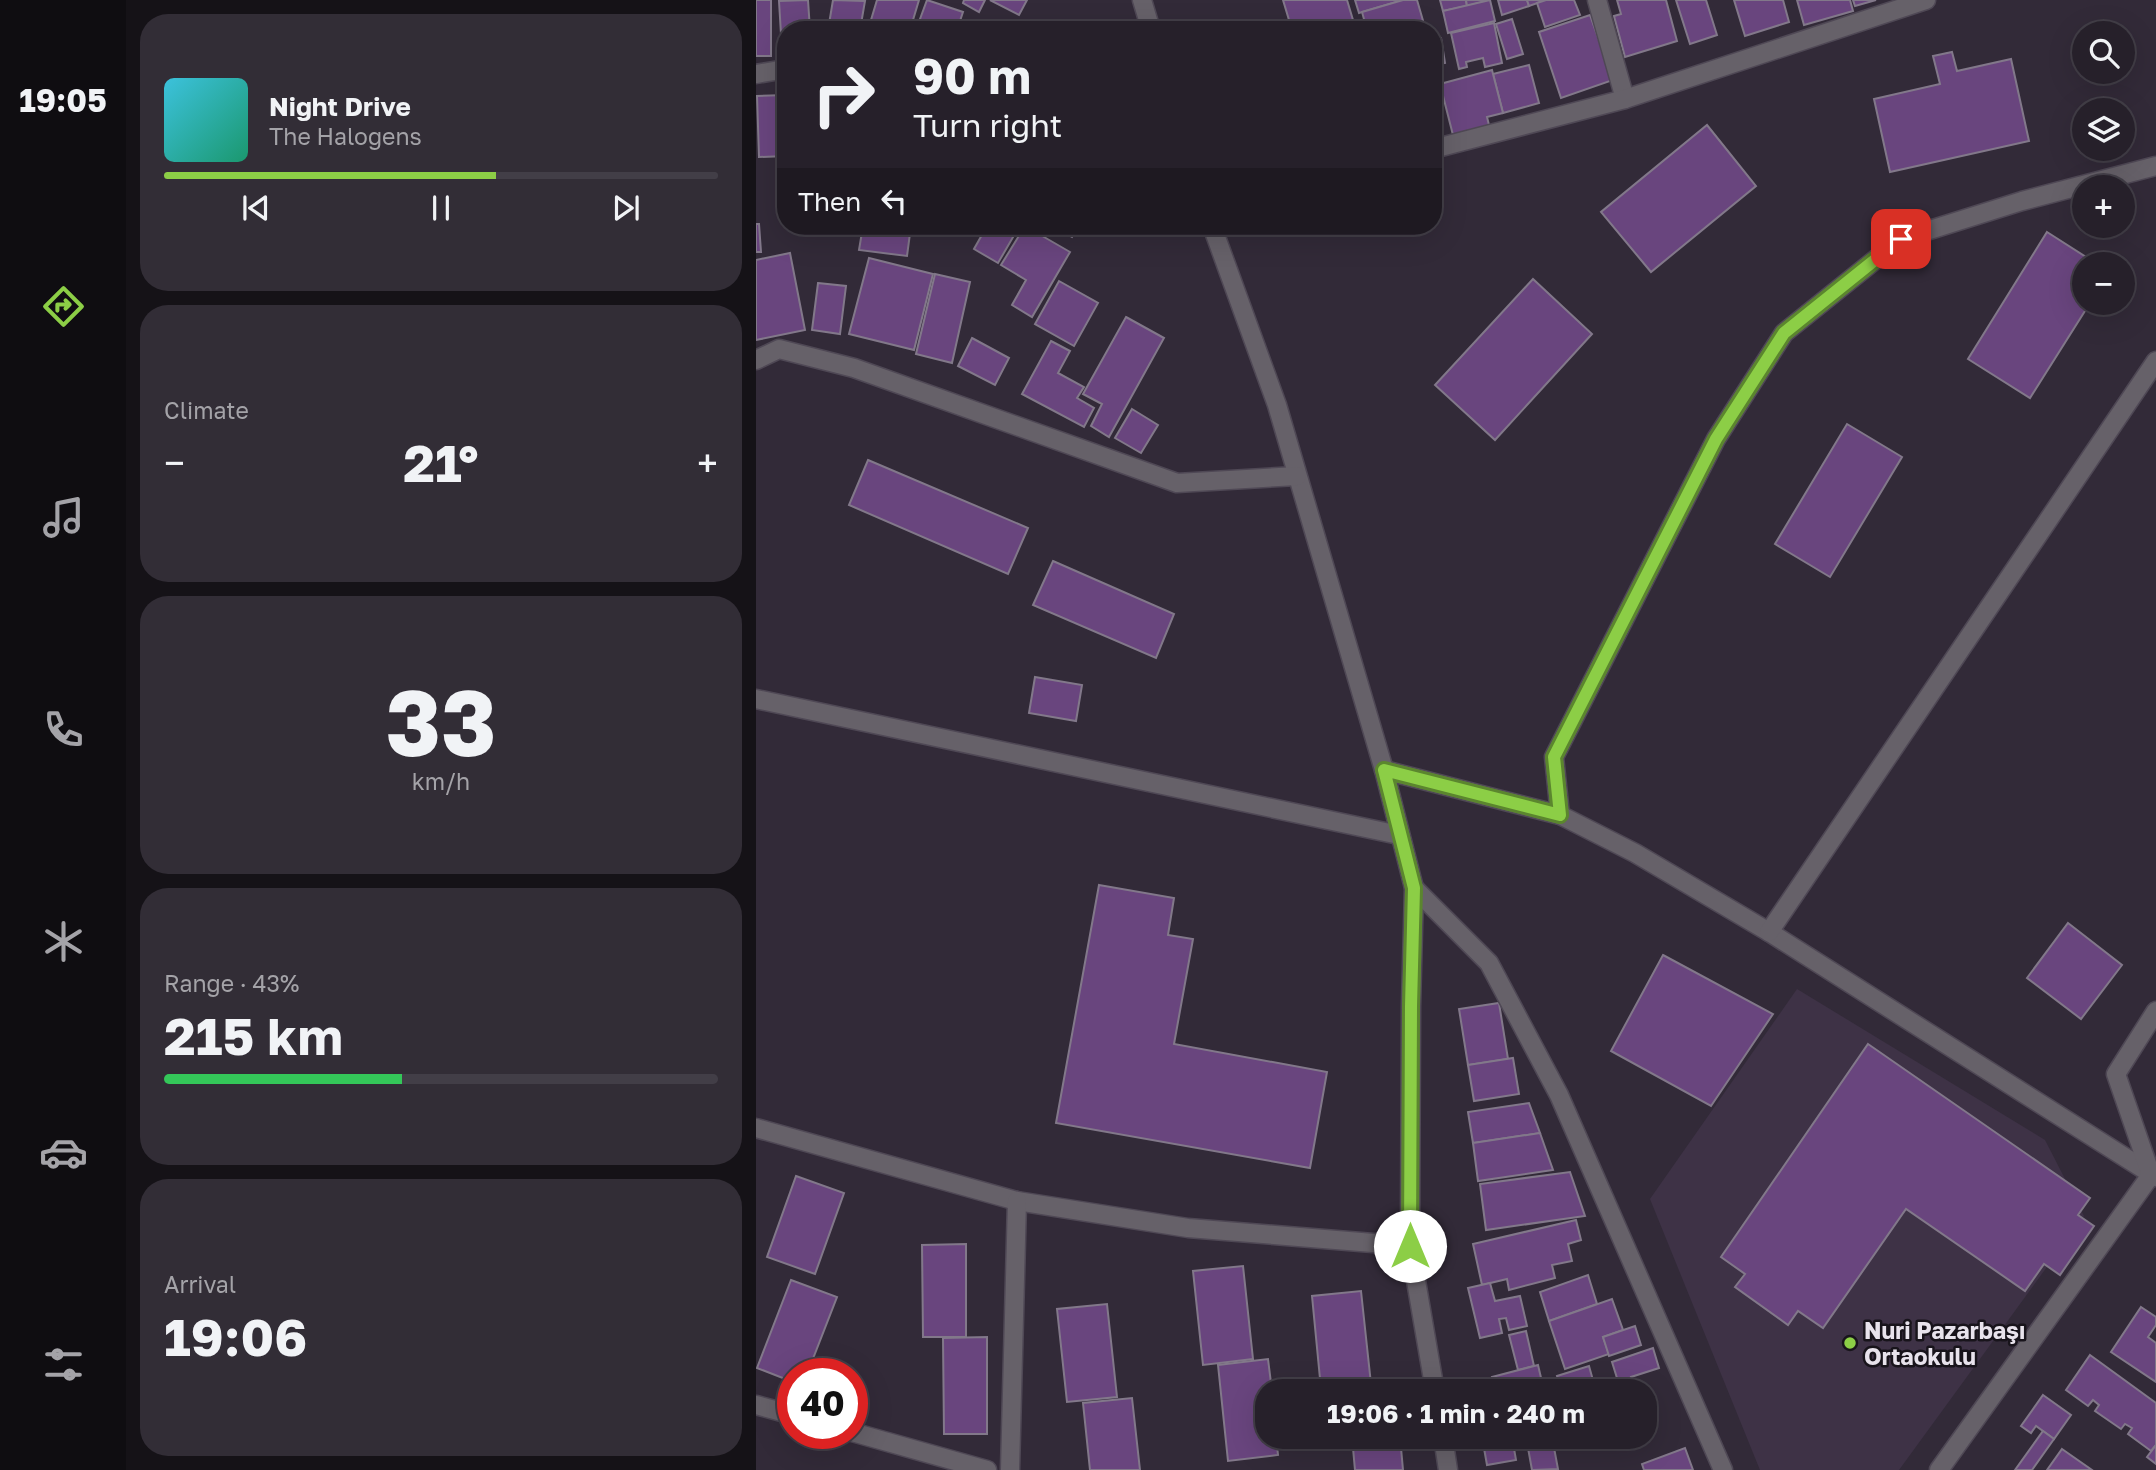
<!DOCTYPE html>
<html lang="en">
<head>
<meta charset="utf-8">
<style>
	body { margin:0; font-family:"Golos Text",sans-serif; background:#322d36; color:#f1f3f6; height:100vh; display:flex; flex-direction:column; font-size:26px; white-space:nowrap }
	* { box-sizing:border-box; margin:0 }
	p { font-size:23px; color:#a4a3a8 }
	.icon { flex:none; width:38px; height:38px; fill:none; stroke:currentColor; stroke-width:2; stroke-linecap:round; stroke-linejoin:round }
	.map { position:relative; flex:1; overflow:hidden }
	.side { display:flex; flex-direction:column; gap:14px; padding:14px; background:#151217; width:630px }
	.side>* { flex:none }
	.hud { position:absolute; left:21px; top:21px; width:665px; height:214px; border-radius:28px; box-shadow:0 7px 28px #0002,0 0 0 2px #423e47; background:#26202a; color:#f1f3f6; overflow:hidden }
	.fabs { position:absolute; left:1316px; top:21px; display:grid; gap:14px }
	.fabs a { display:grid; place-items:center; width:63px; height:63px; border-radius:50%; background:#26202a; box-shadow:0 7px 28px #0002,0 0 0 2px #423e47; font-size:35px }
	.speed { position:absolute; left:21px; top:1358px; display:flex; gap:14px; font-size:35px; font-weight:700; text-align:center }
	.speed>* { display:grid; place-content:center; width:91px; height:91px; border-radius:50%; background:#26202a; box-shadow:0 7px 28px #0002,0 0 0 2px #423e47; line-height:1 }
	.speed .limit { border:10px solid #d22; background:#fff; color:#111 }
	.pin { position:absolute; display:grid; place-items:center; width:60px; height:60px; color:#fff; margin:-30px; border-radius:14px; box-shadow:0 4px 10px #0006 }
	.me { position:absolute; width:77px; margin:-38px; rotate:0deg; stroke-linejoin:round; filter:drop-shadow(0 0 5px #0008) }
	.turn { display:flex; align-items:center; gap:24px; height:147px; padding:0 21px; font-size:32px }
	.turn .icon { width:91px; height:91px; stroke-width:2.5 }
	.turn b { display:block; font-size:49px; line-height:60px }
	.then { display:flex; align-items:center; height:66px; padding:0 21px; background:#0003; gap:14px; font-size:26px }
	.big { font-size:52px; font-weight:700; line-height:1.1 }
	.side .card { flex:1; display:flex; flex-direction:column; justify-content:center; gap:10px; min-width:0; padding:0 24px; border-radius:28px; background:#322d36 }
	.side .dial { align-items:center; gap:0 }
	.dial b { font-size:91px; line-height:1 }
	.song { display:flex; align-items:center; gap:21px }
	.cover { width:84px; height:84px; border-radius:10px; background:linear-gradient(135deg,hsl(190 70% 55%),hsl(160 70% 35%)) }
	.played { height:7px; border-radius:4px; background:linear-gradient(90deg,#8cce46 60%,#423e47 60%) }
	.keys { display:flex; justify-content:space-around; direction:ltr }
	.heat { display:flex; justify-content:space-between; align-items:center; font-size:38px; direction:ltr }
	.charge { height:10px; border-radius:5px; background:linear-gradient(90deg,#34c759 43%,#423e47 0) }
	.trip { position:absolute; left:499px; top:1379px; width:402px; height:70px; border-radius:28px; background:#26202a; box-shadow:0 7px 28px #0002,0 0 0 2px #423e47; font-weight:700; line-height:70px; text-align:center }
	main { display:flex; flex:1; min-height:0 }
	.tabs { display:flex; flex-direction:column; width:126px; justify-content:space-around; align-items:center; background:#0f0d11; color:#a4a3a8 }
	.tabs .icon { width:49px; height:49px }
	.tabs .current { color:#8cce46 }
	.tabs b { font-size:32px; color:#f1f3f6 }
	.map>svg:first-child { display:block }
	.built { fill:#3e3246 }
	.building { fill:#69457e; stroke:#82788a; stroke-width:2 }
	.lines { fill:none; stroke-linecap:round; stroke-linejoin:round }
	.minor-casing { stroke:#4f4855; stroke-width:21 }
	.minor { stroke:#666169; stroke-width:18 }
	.route-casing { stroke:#5b862e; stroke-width:18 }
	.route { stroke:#8cce46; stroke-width:12 }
	.poi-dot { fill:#8cce46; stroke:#18141b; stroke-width:2.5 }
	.labels { text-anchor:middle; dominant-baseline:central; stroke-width:5; stroke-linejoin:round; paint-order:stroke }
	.poi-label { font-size:23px; font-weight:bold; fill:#e8e3ec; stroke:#18141b; text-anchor:start }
</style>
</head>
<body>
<main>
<nav class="tabs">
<b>19:05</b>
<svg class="icon current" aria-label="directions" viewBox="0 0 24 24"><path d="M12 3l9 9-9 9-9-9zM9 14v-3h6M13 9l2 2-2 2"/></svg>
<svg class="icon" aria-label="music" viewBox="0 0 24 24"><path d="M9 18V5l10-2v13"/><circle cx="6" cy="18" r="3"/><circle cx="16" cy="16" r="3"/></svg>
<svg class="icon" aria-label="phone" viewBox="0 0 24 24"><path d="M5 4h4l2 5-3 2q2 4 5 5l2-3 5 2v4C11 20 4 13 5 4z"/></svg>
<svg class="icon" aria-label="climate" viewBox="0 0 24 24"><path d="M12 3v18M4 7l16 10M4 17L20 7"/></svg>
<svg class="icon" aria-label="car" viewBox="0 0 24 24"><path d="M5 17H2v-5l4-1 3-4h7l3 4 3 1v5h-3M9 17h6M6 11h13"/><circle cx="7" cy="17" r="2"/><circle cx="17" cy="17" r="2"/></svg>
<svg class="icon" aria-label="filters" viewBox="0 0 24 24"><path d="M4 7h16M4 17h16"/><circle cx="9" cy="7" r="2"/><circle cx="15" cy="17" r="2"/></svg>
</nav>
<section class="side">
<div class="card">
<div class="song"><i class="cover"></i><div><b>Night Drive</b><p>The Halogens</p></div></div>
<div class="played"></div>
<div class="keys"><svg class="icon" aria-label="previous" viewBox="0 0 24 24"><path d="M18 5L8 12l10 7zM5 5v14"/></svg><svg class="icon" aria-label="pause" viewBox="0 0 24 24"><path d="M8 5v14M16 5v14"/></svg><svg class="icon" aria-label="next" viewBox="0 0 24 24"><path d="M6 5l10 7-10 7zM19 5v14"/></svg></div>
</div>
<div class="card"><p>Climate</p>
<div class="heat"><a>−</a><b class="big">21°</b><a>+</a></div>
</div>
<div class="card dial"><b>33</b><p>km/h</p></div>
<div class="card"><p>Range · 43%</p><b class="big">215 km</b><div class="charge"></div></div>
<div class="card"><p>Arrival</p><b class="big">19:06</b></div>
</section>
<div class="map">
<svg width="1400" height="1470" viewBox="0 0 1400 1470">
	<rect width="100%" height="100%" fill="#322a38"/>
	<path class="built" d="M1041 989 1289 1140 1328 1216 1143 1470H1004L894 1199Z"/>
	<g class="building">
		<rect x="0" y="0" width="15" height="56"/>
		<path d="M52 0 54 30H30V51H26L23 1Z"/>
		<path d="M77 0 109 1 104 30H72Z"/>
		<path d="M121 0H163L154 30H112Z"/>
		<path d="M171 0 207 12 201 30H160Z"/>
		<path d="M208 0H229L223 12 207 3Z"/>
		<path d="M234 0H271L263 15Z"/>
		<path d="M527 0H591L600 30H536Z"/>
		<path d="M599 0H647L603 13Z"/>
		<path d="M647 0H661L668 24 647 30H611L606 12Z"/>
		<path d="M684 0H710L711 6 687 11Z"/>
		<path d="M710 0H734L711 6Z"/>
		<path d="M734 0 739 21 692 33 687 11Z"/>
		<path d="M742 0H771L773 6 746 15Z"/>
		<path d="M771 0H790L773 6Z"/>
		<path d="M790 0H818L824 15 789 27 781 3Z"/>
		<path d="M861 0H910L921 41 869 57 858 16 865 14Z"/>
		<path d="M920 0H950L961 35 934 44Z"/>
		<path d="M978 0H1027L1033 22 989 36Z"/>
		<path d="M1041 0H1094L1097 11 1048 25Z"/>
		<path d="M1097 0H1120L1099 6Z"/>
		<path d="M834 15 857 80 805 98 783 32Z"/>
		<path d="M756 19 767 54 751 59 740 24Z"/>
		<path d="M280 20 281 30H251L250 22Z"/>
		<path d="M738 23 746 63 729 67 727 58 710 62 711 67 703 69 695 33Z"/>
		<path d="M685 38 689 63 677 65V39Z"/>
		<path d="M1196 52 1201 71 1255 59 1273 141 1134 172 1118 99 1184 84 1177 56Z"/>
		<path d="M773 65 783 103 747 113 737 74Z"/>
		<path d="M736 70 747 113 731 117 734 129 698 139 684 84Z"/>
		<path d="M30 95V156L3 157 1 96Z"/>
		<path d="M951 125 1000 186 895 272 845 212Z"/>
		<path d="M0 224H3L5 252H0Z"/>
		<path d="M107 226H155L151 256 103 250Z"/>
		<path d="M231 226H248L260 232 242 263 218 249Z"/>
		<path d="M269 226 314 252 276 317 256 305 270 280 245 265Z"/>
		<path d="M296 226H322L316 237Z"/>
		<path d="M1291 232 1341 264H1328V303H1334L1274 398 1212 359Z"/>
		<path d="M34 253 49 330 0 340V260Z"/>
		<path d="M113 258 177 274 158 350 93 334Z"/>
		<path d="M179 274 214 282 196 363 160 354Z"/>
		<path d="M777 279 836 334 739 440 679 385Z"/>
		<path d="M303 281 342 303 318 346 279 324Z"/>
		<path d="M62 283 90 286 84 334 56 330Z"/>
		<path d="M370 317 408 338 353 437 335 426 346 404 327 394Z"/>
		<path d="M216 338 253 358 239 385 202 366Z"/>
		<path d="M295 341 314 351 302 373 328 387 321 398 338 408 328 427 266 394Z"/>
		<path d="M376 409 402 425 385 453 359 438Z"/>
		<path d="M1091 424 1146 457 1074 577 1019 544Z"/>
		<path d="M112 460 272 528 252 574 93 505Z"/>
		<path d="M297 561 418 614 400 658 277 605Z"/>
		<path d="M279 677 326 685 320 721 273 713Z"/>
		<path d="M343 885 418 898 412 935 437 939 418 1044 571 1072 554 1168 300 1123Z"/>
		<path d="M1312 923 1366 965 1325 1019 1271 978Z"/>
		<path d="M907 955 1017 1014 955 1106 855 1051Z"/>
		<path d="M743 1003 752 1059 712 1065 703 1009Z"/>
		<path d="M1112 1044 1334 1198 1322 1215 1338 1226 1304 1275 1288 1264 1269 1291 1150 1209 1067 1328 1042 1311 1032 1325 979 1287 989 1274 965 1257Z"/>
		<path d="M757 1058 763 1094 718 1101 712 1065Z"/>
		<path d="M773 1103 784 1133 717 1143 712 1112Z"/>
		<path d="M784 1133 797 1170 722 1181 717 1143Z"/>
		<path d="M814 1172 829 1216 730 1230 724 1184Z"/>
		<path d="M40 1176 88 1193 59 1274 11 1257Z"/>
		<path d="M820 1220 825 1240 812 1244 816 1261 796 1265 799 1278 753 1290 751 1279 726 1285 717 1244Z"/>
		<path d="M210 1244V1337H167L166 1245Z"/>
		<path d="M487 1266 497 1359 447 1365 437 1271Z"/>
		<path d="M832 1275 841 1304 793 1321 784 1292Z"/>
		<path d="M35 1280 81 1297 51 1374H37V1382L1 1368Z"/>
		<path d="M734 1283 739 1301 764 1296 771 1326 753 1330 750 1318 743 1319 746 1333 724 1338 712 1288Z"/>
		<path d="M605 1291 615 1384 565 1389 556 1296Z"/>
		<path d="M856 1299 867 1330 847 1337 853 1354 809 1369 793 1321Z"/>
		<path d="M351 1304 361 1397 311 1402 301 1309Z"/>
		<path d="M1385 1307 1400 1317V1325L1392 1337 1400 1343V1382L1355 1352Z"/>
		<path d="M879 1326 885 1345 853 1356 847 1337Z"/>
		<path d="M770 1331 778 1366 762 1370 753 1335Z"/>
		<path d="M231 1337V1434H188L187 1338Z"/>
		<path d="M897 1348 903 1368 875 1377 880 1391H865L856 1362Z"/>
		<path d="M1334 1355 1400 1403V1445L1395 1451 1372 1434 1376 1428 1369 1424 1365 1429 1339 1411 1343 1405 1337 1400 1332 1406 1310 1390Z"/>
		<path d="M512 1359 516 1391H511V1437H520L522 1455 472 1461 462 1365Z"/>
		<path d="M782 1365 786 1382 776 1384 778 1391H739L736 1377Z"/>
		<path d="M833 1366 840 1391H805L801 1376Z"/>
		<path d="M638 1382 639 1391H591V1388Z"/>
		<path d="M1287 1395 1315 1415 1298 1439 1280 1426 1275 1433 1265 1426Z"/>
		<path d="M376 1398 384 1470H334L327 1403Z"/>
		<path d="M1287 1431 1298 1439 1276 1470H1259Z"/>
		<path d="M596 1437H644L647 1470H599Z"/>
		<path d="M726 1437H756L760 1460 731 1465Z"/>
		<path d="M770 1437H796L802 1469 776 1470Z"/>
		<path d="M1400 1445V1464L1391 1457Z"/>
		<path d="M929 1448 937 1470H888L886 1464Z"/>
		<path d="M1306 1449 1336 1470H1291Z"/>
	</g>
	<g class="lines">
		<g class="minor-casing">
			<g id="minor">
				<path d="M386 0 395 30"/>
				<path d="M841 0 869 99"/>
				<path d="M0 74 30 69"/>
				<path d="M677 149 869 99 1170 0"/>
				<path d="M456 226 521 405 628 770 658 888 655 1006 654 1246 679 1391"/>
				<path d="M0 360 23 349 98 368 421 483 541 476"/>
				<path d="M0 699 643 835"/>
				<path d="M628 770 804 815 879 853 1013 932 1400 1177"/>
				<path d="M804 815 798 757 960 439 1028 333 1145 239 1266 201 1400 166"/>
				<path d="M658 888 733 963 803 1095 967 1470"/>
				<path d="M1013 932 1400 361"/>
				<path d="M0 1128 261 1201 432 1228 654 1246"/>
				<path d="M0 1405 37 1415"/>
				<path d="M96 1432 231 1470"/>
				<path d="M687 1437 692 1470"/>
				<path d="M254 1470 261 1201"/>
				<path d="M1183 1470 1395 1175 1360 1074 1400 1011"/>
			</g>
		</g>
		<use href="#minor" class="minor"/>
	</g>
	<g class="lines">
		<g class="route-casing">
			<path id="route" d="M654 1246 655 1006 658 888 628 770 804 815 798 757 960 439 1028 333 1145 239"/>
		</g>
		<use href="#route" class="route"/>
	</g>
	<circle class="poi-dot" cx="1094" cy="1343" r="7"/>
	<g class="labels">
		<g class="poi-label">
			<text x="1108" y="1330">Nuri Pazarbaşı<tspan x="1108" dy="26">Ortaokulu</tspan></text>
		</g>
	</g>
</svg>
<div class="fabs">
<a><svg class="icon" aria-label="search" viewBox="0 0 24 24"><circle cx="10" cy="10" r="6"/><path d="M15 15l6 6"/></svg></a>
<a><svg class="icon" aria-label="layers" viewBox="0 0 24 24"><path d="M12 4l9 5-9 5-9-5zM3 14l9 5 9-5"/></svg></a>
<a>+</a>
<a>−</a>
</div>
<div class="speed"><div class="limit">40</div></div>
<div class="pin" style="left:1145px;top:239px;background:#d93025"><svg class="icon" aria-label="arrive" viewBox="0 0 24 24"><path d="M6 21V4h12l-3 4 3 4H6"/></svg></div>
<svg class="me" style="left:654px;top:1246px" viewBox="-20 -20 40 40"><circle r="19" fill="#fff"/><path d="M0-13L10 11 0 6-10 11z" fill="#8cce46"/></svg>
<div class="trip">19:06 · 1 min · 240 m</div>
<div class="hud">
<div class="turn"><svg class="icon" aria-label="right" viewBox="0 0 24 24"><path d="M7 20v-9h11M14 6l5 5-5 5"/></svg><div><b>90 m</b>Turn right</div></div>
<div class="then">Then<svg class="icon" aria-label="left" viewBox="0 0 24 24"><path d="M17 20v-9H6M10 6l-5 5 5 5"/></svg></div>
</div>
</div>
</main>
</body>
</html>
